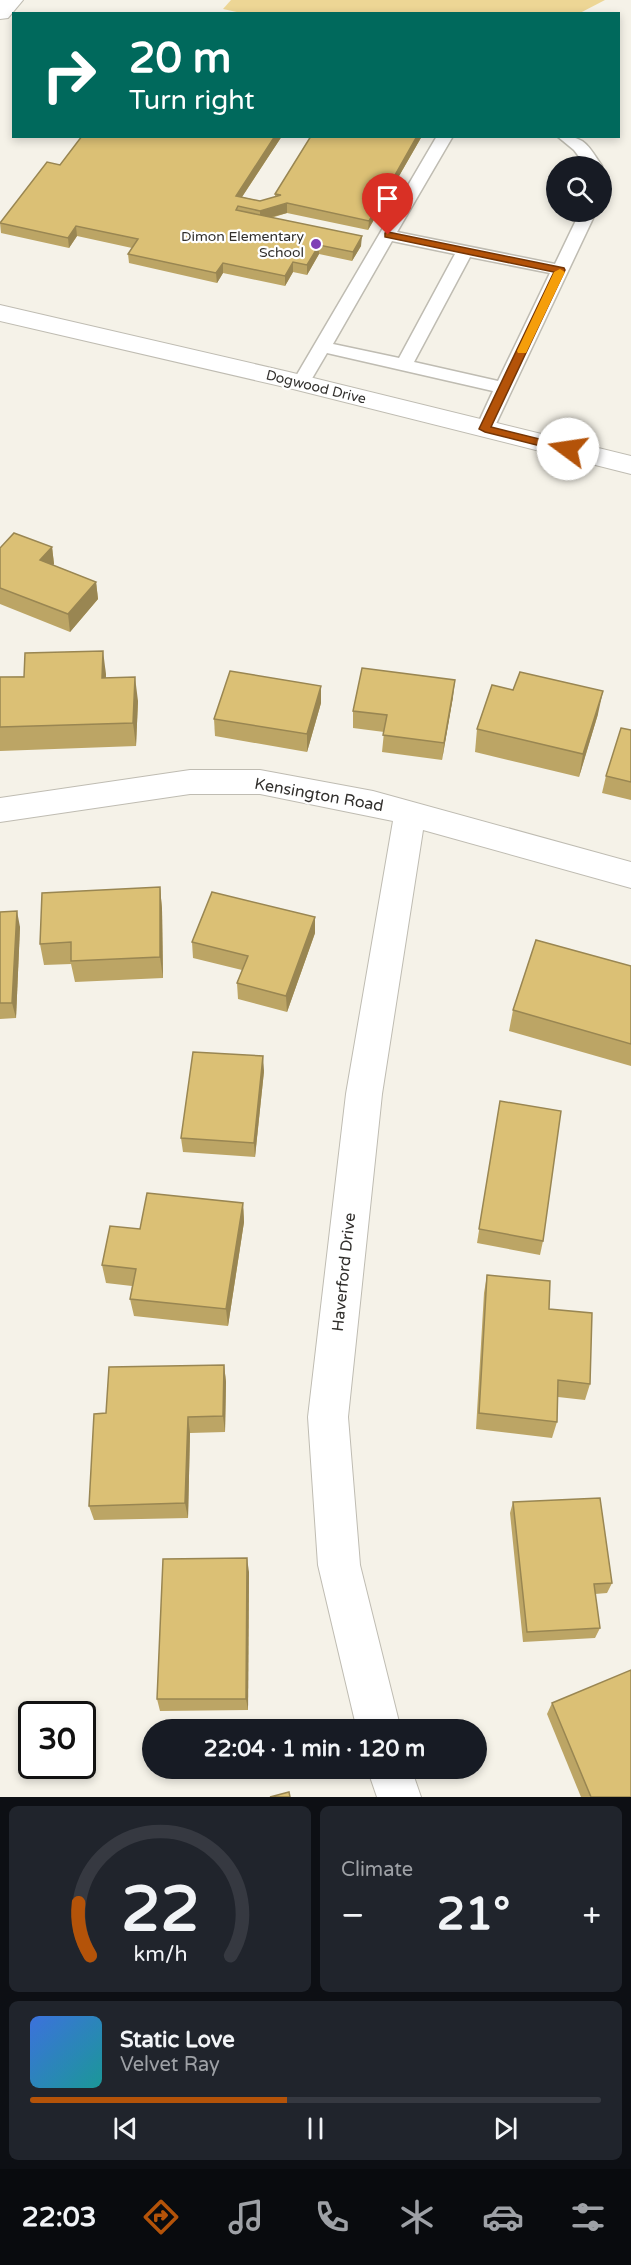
<!DOCTYPE html>
<html lang="en">
<head>
<meta charset="utf-8">
<style>
	body { margin:0; font-family:"Varela Round",sans-serif; background:#20242c; color:#f1f3f6; height:100vh; display:flex; flex-direction:column; font-size:22px; white-space:nowrap }
	* { box-sizing:border-box; margin:0 }
	p { font-size:20px; color:#9ea1a6 }
	.icon { flex:none; width:33px; height:33px; fill:none; stroke:currentColor; stroke-width:2; stroke-linecap:round; stroke-linejoin:round }
	.map { position:relative; height:1797px; overflow:hidden }
	.side { display:flex; flex-direction:column; gap:9px; padding:9px; background:#0d0f14; flex:1 }
	.side>* { flex:none }
	.hud { position:absolute; left:12px; top:12px; width:608px; height:126px; border-radius:0px; box-shadow:0 3px 9px #0003; background:#00695c; color:#fff; overflow:hidden }
	.fabs { position:absolute; left:546px; top:156px; display:grid; gap:12px }
	.fabs a { display:grid; place-items:center; width:66px; height:66px; border-radius:50%; background:#171b24; box-shadow:0 3px 9px #0003; font-size:30px }
	.speed { position:absolute; left:18px; top:1701px; display:flex; gap:12px; font-size:30px; font-weight:700; text-align:center }
	.speed>* { display:grid; place-content:center; width:78px; height:78px; border-radius:50%; background:#171b24; box-shadow:0 3px 9px #0003; line-height:1 }
	.speed .limit { border:3px solid #111; border-radius:9px; background:#fff; color:#111 }
	.pin { position:absolute; display:grid; place-items:center; width:51px; height:51px; color:#fff; margin:-62px -26px; border-radius:50% 50% 50% 0; rotate:-45deg; box-shadow:0 0 6px #0007 }
	.pin .icon { rotate:45deg }
	.me { position:absolute; width:66px; margin:-33px; rotate:284deg; stroke-linejoin:round; filter:drop-shadow(0 0 4px #0008) }
	.turn { display:flex; align-items:center; gap:21px; height:126px; padding:0 18px; font-size:27px }
	.turn .icon { width:78px; height:78px; stroke-width:2.5 }
	.turn b { display:block; font-size:42px; line-height:51px }
	.big { font-size:45px; font-weight:800; line-height:1.1 }
	.side .tile { flex:1; display:flex; flex-direction:column; justify-content:center; gap:9px; min-width:0; padding:0 21px; border-radius:9px; background:#20242c }
	.side .dial { align-items:center; gap:0 }
	.dial svg { height:156px; overflow:visible; fill:none; stroke:#363941; stroke-width:7; stroke-linecap:round; text-anchor:middle }
	.dial text { fill:#f1f3f6; stroke:none }
	.song { display:flex; align-items:center; gap:18px }
	.cover { width:72px; height:72px; border-radius:9px; background:linear-gradient(135deg,hsl(220 70% 55%),hsl(180 70% 35%)) }
	.played { height:6px; border-radius:3px; background:linear-gradient(90deg,#b45309 45%,#363941 45%) }
	.keys { display:flex; justify-content:space-around; direction:ltr }
	.heat { display:flex; justify-content:space-between; align-items:center; font-size:33px; direction:ltr }
	.side .tiles { flex:1; display:grid; gap:9px; grid-template-columns:1fr 1fr }
	.tile:last-child { grid-column:span 2 }
	.trip { position:absolute; left:142px; top:1719px; width:345px; height:60px; border-radius:30px; background:#171b24; box-shadow:0 3px 9px #0003; font-weight:800; line-height:60px; text-align:center }
	.dock { display:flex; height:96px; justify-content:space-around; align-items:center; background:#090b0e; color:#9ea1a6 }
	.dock .icon { width:42px; height:42px }
	.dock .current { color:#b45309 }
	.dock b { font-size:27px; color:#f1f3f6 }
	.map>svg:first-child { display:block }
	.green { fill:#edd695 }
	.lines { fill:none; stroke-linecap:round; stroke-linejoin:round }
	.service-casing { stroke:#bfbcb2; stroke-width:3 }
	.minor-casing { stroke:#bfbcb2; stroke-width:2 }
	.tertiary-casing { stroke:#bfbcb2; stroke-width:2 }
	.service { fill:#fff; fill-rule:evenodd }
	.minor { fill:#fff; fill-rule:evenodd }
	.tertiary { fill:#fff; fill-rule:evenodd }
	.wall { fill:#bca565 }
	.shaded-wall { fill:#998652 }
	.building { fill:#dbc075; stroke:#998652; stroke-width:1.5 }
	.route { fill:#b45309; stroke:#753606; stroke-width:1.5 }
	.slow { fill:#f59e0b }
	.poi-dot { fill:#7f40b6; stroke:#fff; stroke-width:2 }
	.labels { text-anchor:middle; dominant-baseline:central; stroke-width:4.5; stroke-linejoin:round; paint-order:stroke }
	.far-poi-label { font-size:14px; fill:#312f2c; stroke:#fff; text-anchor:end }
	.far-street-label { font-size:14px; fill:#312f2c; stroke:#fff }
	.street-label { font-size:16px; fill:#312f2c; stroke:#fff }
</style>
</head>
<body>
<div class="map">
<svg width="631" height="1797" viewBox="0 0 631 1797">
	<rect width="100%" height="100%" fill="#f5f2e8"/>
	<path class="green" d="M231 0H605L578 14H246L223 9Z"/>
	<g class="lines">
		<g class="service-casing">
			<g id="service">
				<path d="M437 136H453L397 232 555 264 580 212H596L494 428 491 432H479L476 428 493 391 327 353 307 387H295L292 383ZM392 241 455 254 399 358 333 344ZM470 257 550 273 498 381 414 362Z"/>
				<path d="M557 136C585 136 587 144 602 166H586L574 150Z"/>
			</g>
		</g>
		<g class="minor-casing">
			<g id="minor">
				<path d="M0 305 289 372 631 456V474L289 388 0 321Z"/>
				<path d="M190 770H260L373 791 631 862V888L423 830 382 1094 348 1417 360 1565 401 1730H357L318 1565 308 1417 346 1094 393 821 260 794H190L0 822V798Z"/>
				<path d="M367 1768H411L421 1797H377Z"/>
			</g>
		</g>
		<g class="tertiary-casing">
			<path id="tertiary" d="M0 0H23L8 18 0 19Z"/>
		</g>
		<use href="#service" class="service"/>
		<use href="#minor" class="minor"/>
		<use href="#tertiary" class="tertiary"/>
	</g>
	<g class="wall">
		<path d="M82 136H282L242 197 260 201 275 197V194L422 136 368 230 287 213 271 218 361 246 352 261 319 254 307 275 293 272 285 286 223 273 217 283 129 263 128 254 132 248 77 236 69 248 1 233 0 223 60 165Z"/>
		<path d="M52 547 54 564 53 565 96 582 98 599 70 632 0 604V548Z"/>
		<path d="M106 674V678L138 701 136 746 0 751V677Z"/>
		<path d="M453 697 442 760 382 752 384 732 353 728V711Z"/>
		<path d="M321 703 307 752 215 736 214 719Z"/>
		<path d="M598 714 579 777 475 752 477 729Z"/>
		<path d="M631 730V800L602 793 606 776Z"/>
		<path d="M160 887 162 909 163 978 75 982 71 964 44 965 40 944Z"/>
		<path d="M0 912 20 927 16 1018 0 1019Z"/>
		<path d="M315 933 287 1012 238 999 237 983 242 970 193 958 192 942Z"/>
		<path d="M631 966V1066L509 1031 513 1010Z"/>
		<path d="M264 1071 255 1157 183 1152 181 1138Z"/>
		<path d="M500 1101 543 1241 540 1255 477 1243Z"/>
		<path d="M243 1203 244 1222 228 1326 134 1316 130 1299 132 1286 106 1283 102 1265 140 1229Z"/>
		<path d="M487 1275 549 1309 590 1384 585 1400 558 1397 557 1422 552 1438 476 1429 484 1293Z"/>
		<path d="M224 1365 226 1382 225 1432 190 1433 188 1518 94 1520 89 1506 106 1413Z"/>
		<path d="M513 1502 612 1583 607 1593 595 1594 600 1628 595 1638 523 1642 510 1513Z"/>
		<path d="M249 1572 248 1710 160 1711 157 1699Z"/>
		<path d="M552 1703 631 1797H581L547 1714Z"/>
	</g>
	<g class="shaded-wall">
		<path d="M275 136H282L236 206V196Z"/>
		<path d="M417 136H422L368 230 369 221Z"/>
		<path d="M287 203V213L260 220V211Z"/>
		<path d="M76 226 77 236 69 248 68 238Z"/>
		<path d="M362 236 361 246 352 261 353 252Z"/>
		<path d="M319 245V254L307 275V265Z"/>
		<path d="M293 262V272L285 286V276Z"/>
		<path d="M223 263V273L217 283 216 273Z"/>
		<path d="M52 547 54 564 43 578 40 560Z"/>
		<path d="M96 582 98 599 70 632 68 614Z"/>
		<path d="M103 651 106 674 105 701 102 678Z"/>
		<path d="M135 677 138 701 136 746 133 723Z"/>
		<path d="M455 680 453 697 442 760 444 743Z"/>
		<path d="M321 686V703L307 752V734Z"/>
		<path d="M603 691 598 714 579 777 583 754Z"/>
		<path d="M160 887 162 909 163 978 160 957Z"/>
		<path d="M17 911 20 927 16 1018 12 1003Z"/>
		<path d="M315 917V933L287 1012 286 996Z"/>
		<path d="M263 1056 264 1071 255 1157 254 1143Z"/>
		<path d="M243 1203 244 1222 228 1326 226 1309Z"/>
		<path d="M224 1365 226 1382 225 1432 223 1416Z"/>
		<path d="M188 1417 190 1433 188 1518 185 1503Z"/>
		<path d="M247 1558 249 1572 248 1710 246 1699Z"/>
	</g>
	<g class="building">
		<path d="M82 136H275L236 196 260 201 281 195 275 194 311 136H417L369 221 287 203 260 211 238 206 236 210 362 236 353 252 319 245 307 265 293 262 285 276 223 263 216 273 128 254 138 239 76 226 68 238 0 223 47 162 60 165Z"/>
		<path d="M14 533 52 547 40 560 96 582 68 614 0 588V548Z"/>
		<path d="M103 651 102 678 135 677 133 723 0 727V677H24L25 653Z"/>
		<path d="M362 668 455 680 444 743 383 735 387 715 353 711Z"/>
		<path d="M230 671 321 686 307 734 214 719Z"/>
		<path d="M520 672 603 691 583 754 477 729 492 685 513 690Z"/>
		<path d="M621 728 631 730V782L606 776Z"/>
		<path d="M160 887V957L71 961V942L40 944 42 893Z"/>
		<path d="M212 892 315 917 286 996 237 983 248 956 192 942Z"/>
		<path d="M17 911 12 1003H0V912Z"/>
		<path d="M536 940 631 966V1044L513 1010Z"/>
		<path d="M193 1052 263 1056 254 1143 181 1138Z"/>
		<path d="M500 1101 561 1111 543 1241 479 1229Z"/>
		<path d="M147 1193 243 1203 226 1309 130 1299 136 1269 102 1265 110 1226 140 1229Z"/>
		<path d="M487 1275 550 1281 549 1309 592 1313 590 1384 558 1380 557 1422 479 1413Z"/>
		<path d="M224 1365 223 1416 188 1417 185 1503 89 1506 94 1414 106 1413 109 1367Z"/>
		<path d="M600 1498 612 1583 594 1584 600 1628 527 1632 513 1502Z"/>
		<path d="M247 1558 246 1699H157L163 1559Z"/>
		<path d="M631 1670V1797H591L552 1703Z"/>
		<path d="M289 1792 290 1797H270Z"/>
	</g>
	<path class="route" d="M388 232 564 268 565 270 491 427 572 447V452L568 453 485 432 479 429 554 272 385 237V233Z"/>
	<path class="slow" d="M560 269 565 272 527 351 526 353H518L517 351 554 272Z"/>
	<circle class="poi-dot" cx="316" cy="244" r="6"/>
	<g class="labels">
		<g class="far-poi-label">
			<text x="304" y="236">Dimon Elementary<tspan x="304" dy="16">School</tspan></text>
		</g>
		<g class="far-street-label">
			<text transform="translate(316 387) rotate(14)">Dogwood Drive</text>
		</g>
		<g class="street-label">
			<text transform="translate(319 795) rotate(10)">Kensington Road</text>
			<text transform="translate(344 1272) rotate(-84)">Haverford Drive</text>
		</g>
	</g>
</svg>
<div class="fabs">
<a><svg class="icon" aria-label="search" viewBox="0 0 24 24"><circle cx="10" cy="10" r="6"/><path d="M15 15l6 6"/></svg></a>
</div>
<div class="speed"><div class="limit">30</div></div>
<div class="pin" style="left:388px;top:235px;background:#d93025"><svg class="icon" aria-label="arrive" viewBox="0 0 24 24"><path d="M6 21V4h12l-3 4 3 4H6"/></svg></div>
<svg class="me" style="left:568px;top:449px" viewBox="-20 -20 40 40"><circle r="19" fill="#fff"/><path d="M0-13L10 11 0 6-10 11z" fill="#b45309"/></svg>
<div class="trip">22:04 · 1 min · 120 m</div>
<div class="hud">
<div class="turn"><svg class="icon" aria-label="right" viewBox="0 0 24 24"><path d="M7 20v-9h11M14 6l5 5-5 5"/></svg><div><b>20 m</b>Turn right</div></div>
</div>
</div>
<section class="side">
<div class="tiles">
<div class="tile dial"><svg viewBox="0 0 100 80">
<path d="M14 69A42 42 0 1 1 86 69"/>
<path d="M14 69A42 42 0 0 1 8 42" stroke="#b45309"/>
<text x="50" y="56" font-size="32" font-weight="700">22</text>
<text x="50" y="72" font-size="11">km/h</text>
</svg></div>
<div class="tile"><p>Climate</p>
<div class="heat"><a>−</a><b class="big">21°</b><a>+</a></div>
</div>
<div class="tile">
<div class="song"><i class="cover"></i><div><b>Static Love</b><p>Velvet Ray</p></div></div>
<div class="played"></div>
<div class="keys"><svg class="icon" aria-label="previous" viewBox="0 0 24 24"><path d="M18 5L8 12l10 7zM5 5v14"/></svg><svg class="icon" aria-label="pause" viewBox="0 0 24 24"><path d="M8 5v14M16 5v14"/></svg><svg class="icon" aria-label="next" viewBox="0 0 24 24"><path d="M6 5l10 7-10 7zM19 5v14"/></svg></div>
</div>
</div>
</section>
<nav class="dock">
<b>22:03</b>
<svg class="icon current" aria-label="directions" viewBox="0 0 24 24"><path d="M12 3l9 9-9 9-9-9zM9 14v-3h6M13 9l2 2-2 2"/></svg>
<svg class="icon" aria-label="music" viewBox="0 0 24 24"><path d="M9 18V5l10-2v13"/><circle cx="6" cy="18" r="3"/><circle cx="16" cy="16" r="3"/></svg>
<svg class="icon" aria-label="phone" viewBox="0 0 24 24"><path d="M5 4h4l2 5-3 2q2 4 5 5l2-3 5 2v4C11 20 4 13 5 4z"/></svg>
<svg class="icon" aria-label="climate" viewBox="0 0 24 24"><path d="M12 3v18M4 7l16 10M4 17L20 7"/></svg>
<svg class="icon" aria-label="car" viewBox="0 0 24 24"><path d="M5 17H2v-5l4-1 3-4h7l3 4 3 1v5h-3M9 17h6M6 11h13"/><circle cx="7" cy="17" r="2"/><circle cx="17" cy="17" r="2"/></svg>
<svg class="icon" aria-label="filters" viewBox="0 0 24 24"><path d="M4 7h16M4 17h16"/><circle cx="9" cy="7" r="2"/><circle cx="15" cy="17" r="2"/></svg>
</nav>
</body>
</html>
